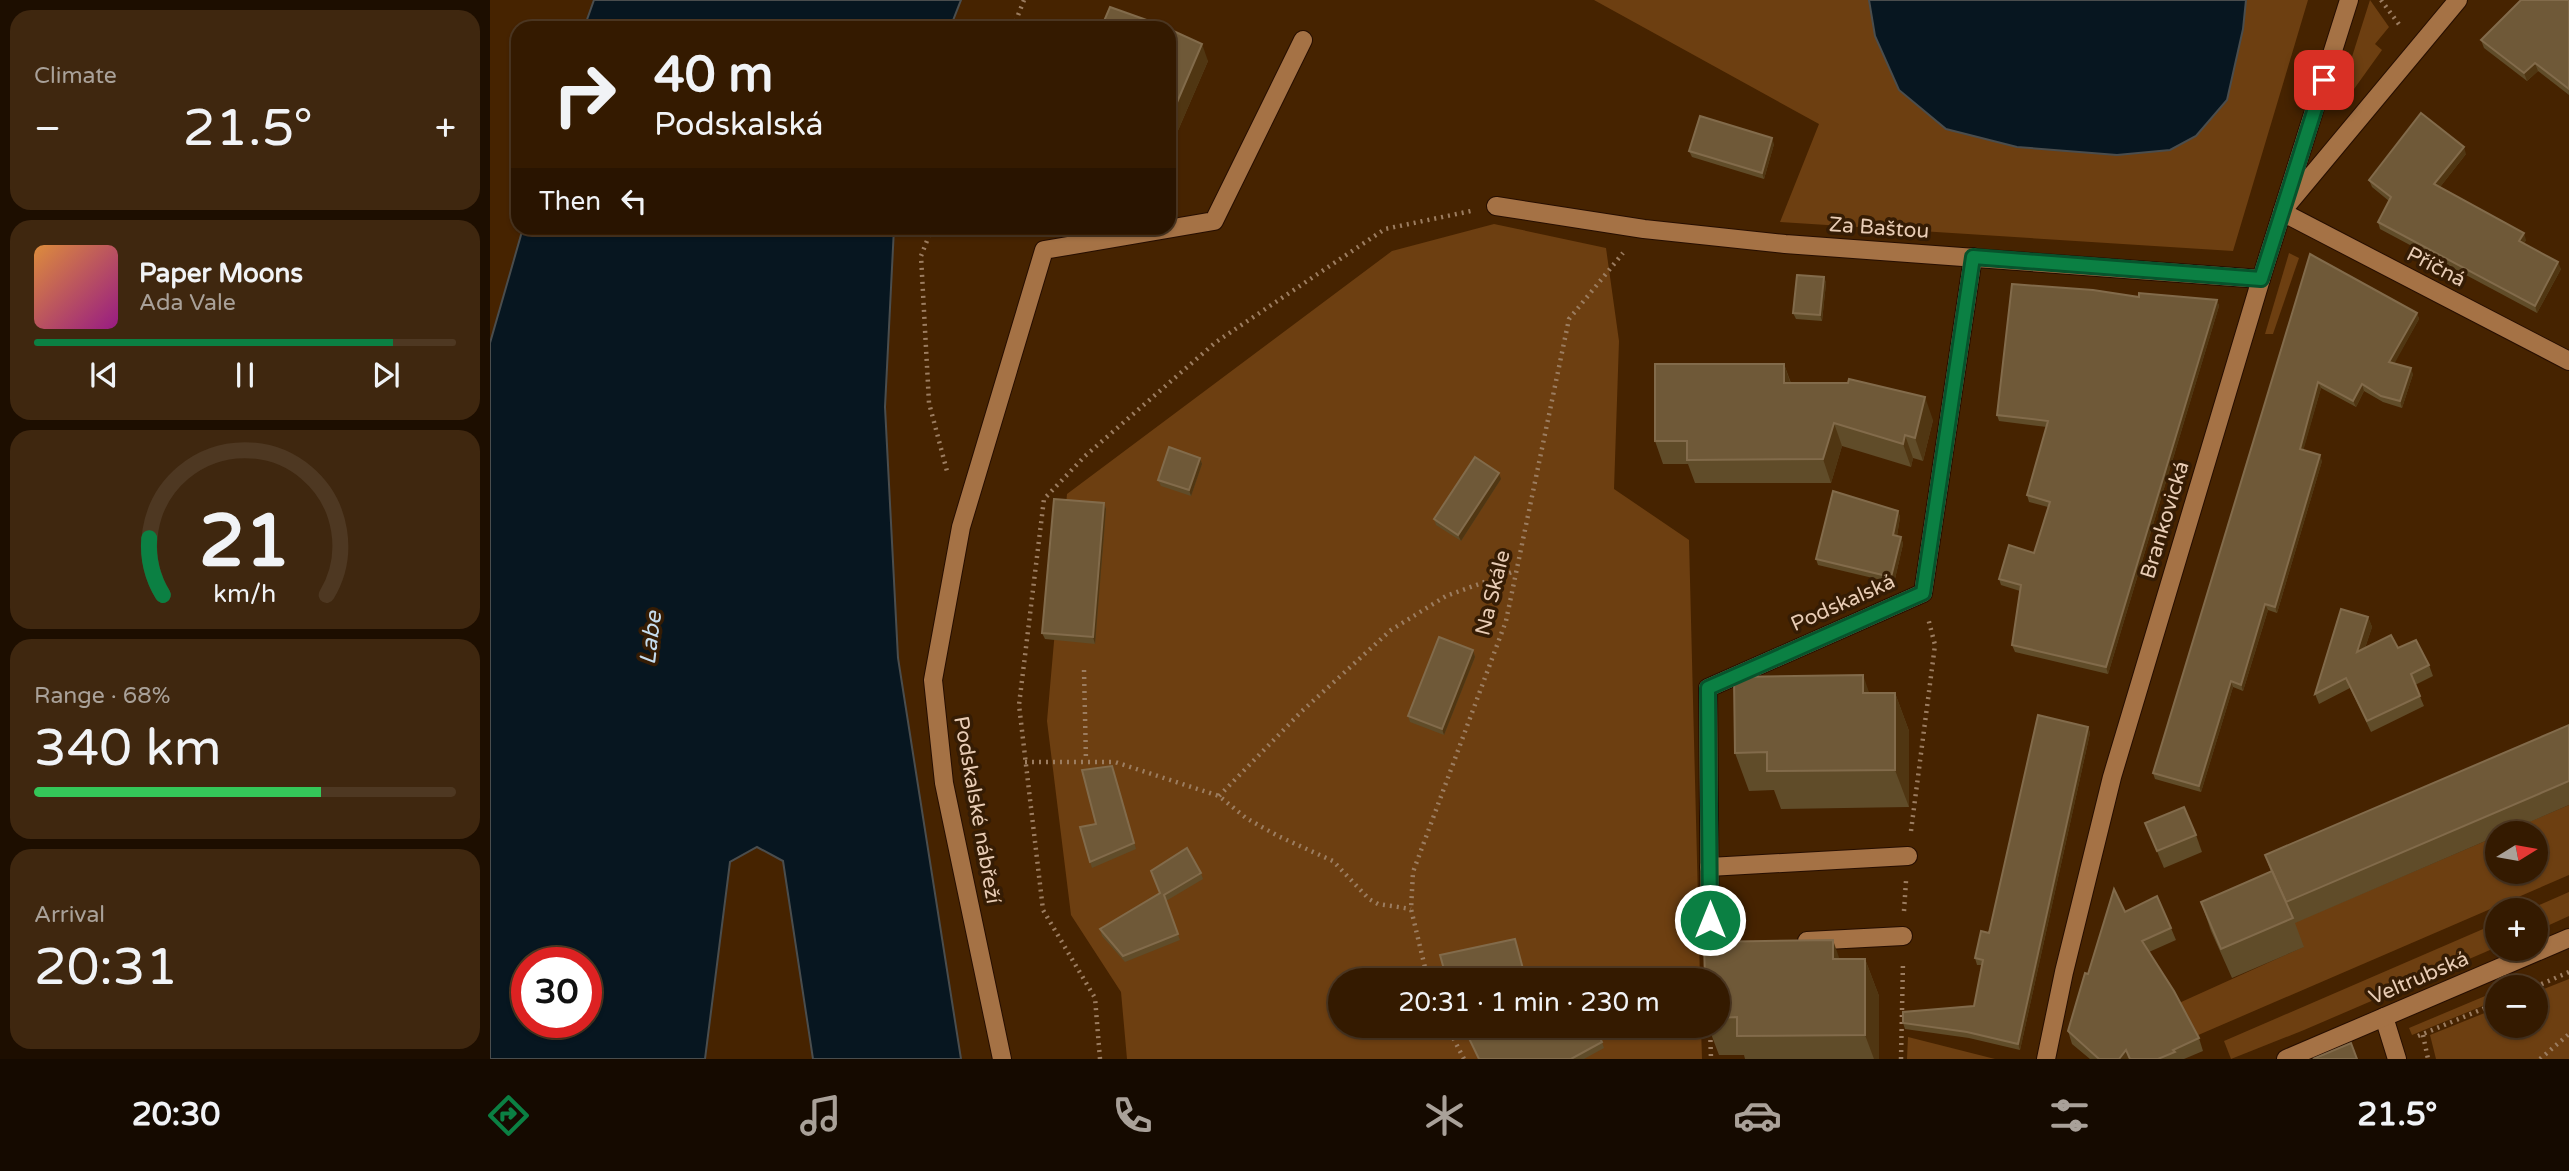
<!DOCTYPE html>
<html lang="en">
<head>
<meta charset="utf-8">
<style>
	body { margin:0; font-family:"Varela Round",sans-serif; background:#3f270f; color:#f1f3f6; height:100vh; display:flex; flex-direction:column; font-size:26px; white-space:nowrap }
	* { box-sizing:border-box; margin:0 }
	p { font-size:23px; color:#a9a199 }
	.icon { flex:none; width:38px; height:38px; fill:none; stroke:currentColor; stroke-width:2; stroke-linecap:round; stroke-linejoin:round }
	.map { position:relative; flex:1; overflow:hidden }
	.details { display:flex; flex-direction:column; gap:10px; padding:10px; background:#1d0e00; width:490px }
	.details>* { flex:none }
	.top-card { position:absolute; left:21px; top:21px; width:665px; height:214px; border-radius:21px; box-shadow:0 2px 5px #0004,0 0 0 2px #4e3822; background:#341a00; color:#f1f3f6; overflow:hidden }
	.needle { width:46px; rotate:79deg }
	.fabs { position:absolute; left:1995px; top:821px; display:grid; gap:14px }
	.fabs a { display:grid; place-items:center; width:63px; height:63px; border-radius:50%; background:#341a00; box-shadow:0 2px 5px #0004,0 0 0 2px #4e3822; font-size:35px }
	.speed { position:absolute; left:21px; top:947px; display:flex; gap:14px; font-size:35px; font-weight:700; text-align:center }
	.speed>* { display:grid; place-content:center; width:91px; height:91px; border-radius:50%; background:#341a00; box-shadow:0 2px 5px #0004,0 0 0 2px #4e3822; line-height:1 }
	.speed .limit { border:10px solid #d22; background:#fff; color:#111 }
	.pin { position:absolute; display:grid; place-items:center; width:60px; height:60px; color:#fff; margin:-30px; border-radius:14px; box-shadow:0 4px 10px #0006 }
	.me { position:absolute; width:77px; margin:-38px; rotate:0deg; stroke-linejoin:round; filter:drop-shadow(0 0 5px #0008) }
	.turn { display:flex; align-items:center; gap:24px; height:147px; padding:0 28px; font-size:32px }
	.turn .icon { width:91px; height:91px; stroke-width:2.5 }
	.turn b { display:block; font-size:49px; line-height:60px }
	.then { display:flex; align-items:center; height:66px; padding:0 28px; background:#0003; gap:14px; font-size:26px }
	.big { font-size:52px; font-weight:600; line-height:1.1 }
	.details .card { flex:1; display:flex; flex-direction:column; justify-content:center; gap:10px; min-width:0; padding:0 24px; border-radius:21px; background:#3f270f }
	.details .dial { align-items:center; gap:0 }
	.dial svg { height:182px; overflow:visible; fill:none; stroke:#4e3822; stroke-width:7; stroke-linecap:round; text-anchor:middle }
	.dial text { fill:#f1f3f6; stroke:none }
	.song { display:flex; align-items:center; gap:21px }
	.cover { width:84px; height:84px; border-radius:10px; background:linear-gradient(135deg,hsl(30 70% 55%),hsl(310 70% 35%)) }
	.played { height:7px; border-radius:4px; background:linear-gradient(90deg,#0b8043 85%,#4e3822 85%) }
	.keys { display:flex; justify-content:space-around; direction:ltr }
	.heat { display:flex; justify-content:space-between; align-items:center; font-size:38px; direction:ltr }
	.charge { height:10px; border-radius:5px; background:linear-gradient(90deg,#34c759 68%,#4e3822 0) }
	.trip { position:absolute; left:838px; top:968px; width:402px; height:70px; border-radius:35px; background:#341a00; box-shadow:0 2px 5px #0004,0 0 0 2px #4e3822; font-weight:600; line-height:70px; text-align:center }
	.tab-bar { display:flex; height:112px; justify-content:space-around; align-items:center; background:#150a00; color:#a9a199 }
	.tab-bar .icon { width:49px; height:49px }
	.tab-bar .selected { color:#0b8043 }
	.tab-bar b { font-size:32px; color:#f1f3f6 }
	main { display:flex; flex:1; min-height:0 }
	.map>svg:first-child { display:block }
	.green { fill:#6d3f11 }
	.water { fill:#071620; stroke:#4a4d4d; stroke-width:2; fill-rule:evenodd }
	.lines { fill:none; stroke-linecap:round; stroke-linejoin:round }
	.minor-casing { stroke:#260e00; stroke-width:20 }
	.path { stroke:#9c7d60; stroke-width:4.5; stroke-dasharray:2 5; stroke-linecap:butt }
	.minor { stroke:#a57245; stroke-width:18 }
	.wall { fill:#604c29 }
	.shaded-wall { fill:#503612 }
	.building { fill:#6f5938; stroke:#826b4b; stroke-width:2 }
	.route-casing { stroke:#07532c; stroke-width:18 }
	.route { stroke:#0b8043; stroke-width:12 }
	.labels { text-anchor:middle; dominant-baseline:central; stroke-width:7; stroke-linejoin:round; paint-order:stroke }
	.street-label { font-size:21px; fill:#e8ccb5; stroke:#351c04 }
	.water-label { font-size:23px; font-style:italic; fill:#c5dcee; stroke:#351c04 }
</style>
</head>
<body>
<main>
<section class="details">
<div class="card"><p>Climate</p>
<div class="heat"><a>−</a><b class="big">21.5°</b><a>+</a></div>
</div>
<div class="card">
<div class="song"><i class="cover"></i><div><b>Paper Moons</b><p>Ada Vale</p></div></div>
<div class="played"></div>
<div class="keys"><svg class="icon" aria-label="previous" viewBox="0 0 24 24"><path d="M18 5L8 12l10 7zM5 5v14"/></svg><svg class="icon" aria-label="pause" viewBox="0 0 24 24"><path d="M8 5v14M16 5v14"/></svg><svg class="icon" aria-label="next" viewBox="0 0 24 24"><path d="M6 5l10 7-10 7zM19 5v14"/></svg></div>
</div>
<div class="card dial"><svg viewBox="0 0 100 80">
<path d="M14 69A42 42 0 1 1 86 69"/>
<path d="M14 69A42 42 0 0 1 8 44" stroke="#0b8043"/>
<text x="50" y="56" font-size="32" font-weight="700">21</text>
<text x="50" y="72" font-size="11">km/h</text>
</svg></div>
<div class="card"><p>Range · 68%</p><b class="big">340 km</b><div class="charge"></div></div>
<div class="card"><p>Arrival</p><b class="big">20:31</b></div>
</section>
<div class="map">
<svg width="2079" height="1059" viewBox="0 0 2079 1059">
	<rect width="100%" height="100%" fill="#462300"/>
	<g class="green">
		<path d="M1104 0H1379L1385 36 1627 155 1680 150 1706 136 1737 101 1753 29 1756 0H1818L1743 251 1290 222 1329 124Z"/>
		<path d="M1880 0 1899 27 1885 44 1892 50 1859 96 1854 82Z"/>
		<path d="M1004 224 1116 248 1129 341 1124 489 1199 540 1210 980H850V1026H1211L1212 1059H637L631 992 581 915 557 721 577 494 902 251Z"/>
		<path d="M1799 253 1809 258 1783 334H1775Z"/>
		<path d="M2079 805V875L1706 1036 1689 1003 1813 947 1803 923 2007 836V872H2046V833H2013Z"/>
		<path d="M2079 892V916L2046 931V910H2038Z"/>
		<path d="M2007 923V947L1814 1030 1741 1059 1734 1041Z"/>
		<path d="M2079 979V1059H1946L1940 1035 2007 1008V1026H2046V992Z"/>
		<path d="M2007 991V1000L1922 1035 1919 1028Z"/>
		<path d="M1418 1037 1505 1059H1417Z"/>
	</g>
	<g class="water">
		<path d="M104 0H471L460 28H94Z"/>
		<path d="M1379 0H1756L1753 29 1737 100 1706 136 1680 150 1627 155 1527 147 1456 129 1409 90 1385 36Z"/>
		<path d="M33 228H404L395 407 408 658 471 1059H323L293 861 267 847 240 862 215 1059H0V343ZM37 962H96V1022H37Z"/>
	</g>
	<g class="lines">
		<g class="minor-casing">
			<g id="minor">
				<path d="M1798 204 1968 0"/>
				<path d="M1006 206 1154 229 1295 244 1771 279"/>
				<path d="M1792 212 2079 361"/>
				<path d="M1219 867 1418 856"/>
				<path d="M1317 941 1413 936"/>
				<path d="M1236 946 1220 947 1218 688 1433 593 1483 257"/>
				<path d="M1894 1017 1907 1059"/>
				<path d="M512 1059 454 783 443 680 471 527 554 250 724 221 813 40"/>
				<path d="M1556 1059 1574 972 1622 777 1771 279 1859 0"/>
				<path d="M1796 1059 2079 938"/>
			</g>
		</g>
		<g class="path">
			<path d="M1891 0 1911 27"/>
			<path d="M523 28 534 0"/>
			<path d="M442 228 431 256 439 403 458 475"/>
			<path d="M594 670 596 761"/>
			<path d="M535 762H625L729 796 756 818 788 836 843 861 879 899 888 904 921 909"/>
			<path d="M729 796 812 711 901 630 956 596 1025 571"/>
			<path d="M1421 831 1445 645 1438 618"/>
			<path d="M1414 911 1416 881"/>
			<path d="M938 980 921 909 923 872 1016 621 1079 319 1133 253"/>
			<path d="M2045 987 2079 972"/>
			<path d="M957 1026 974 1059"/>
			<path d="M1220 1026 1221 1059"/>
			<path d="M1933 1035 1938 1059"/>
			<path d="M1928 1036 2007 1003"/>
			<path d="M610 1059 605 998 553 910 529 705 554 499 595 456 726 342 895 229 981 211"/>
			<path d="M1411 1059 1413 962"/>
			<path d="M2050 1059 2079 1034"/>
		</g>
		<use href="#minor" class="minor"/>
	</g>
	<g class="wall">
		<path d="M2079 0V95L2048 71 2037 81 1994 48 1991 40Z"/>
		<path d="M679 29 718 61 683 142 679 141Z"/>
		<path d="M1284 144 1274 179 1202 157 1199 151Z"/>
		<path d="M1976 154 1950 187 2036 240 2034 243 2071 269 2047 313 1890 229 1888 222 1899 201 1882 187 1879 180Z"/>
		<path d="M1820 254 1927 313 1929 319 1904 363 1923 374 1912 408 1893 402 1874 391 1866 407 1831 388 1813 450 1832 461 1787 613 1778 610 1753 691 1743 687 1711 792 1665 779 1663 773Z"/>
		<path d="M1334 277 1336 283 1332 321 1306 319 1303 313Z"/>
		<path d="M1649 297 1727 300 1729 306 1618 674 1525 652 1522 645 1530 591 1511 585 1509 579 1544 553 1558 507 1539 502 1537 495 1557 427 1509 421 1507 415Z"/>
		<path d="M1294 364 1301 383 1443 420 1433 461 1423 458 1421 467 1352 446 1341 483H1205L1198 464H1173L1165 441Z"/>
		<path d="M710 458 712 464 701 496 671 486 668 480Z"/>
		<path d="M1011 479 971 541 946 525 944 519Z"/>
		<path d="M614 503 616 509 605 644 555 639 552 633Z"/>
		<path d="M1408 511 1410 517 1407 536 1411 537 1413 544 1404 583 1328 565 1326 559Z"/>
		<path d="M1878 617 1882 627 1875 648H1908L1939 665 1943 676 1925 685 1934 706 1881 732 1860 688 1829 704 1825 694Z"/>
		<path d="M983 650 985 657 954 735 920 722 918 716Z"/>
		<path d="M1405 693 1419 731V807L1291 809 1284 790 1259 791 1245 753Z"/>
		<path d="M2079 725V805L2014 833H2007V836L1805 923 1814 947 1742 978 1721 931 1711 902 1781 872 1775 855Z"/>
		<path d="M1598 727 1600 733 1530 1050 1479 1038 1415 1029 1413 1023 1484 1006 1492 965H1487L1485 958 1499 933Z"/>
		<path d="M622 766 646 849 602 868 600 862 606 824Z"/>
		<path d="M1655 823 1706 835 1712 852 1674 868Z"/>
		<path d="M711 873 713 879 676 901 690 940 635 962 612 936 610 929Z"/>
		<path d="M1635 912 1681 928 1686 940 1659 952 1709 1038 1713 1051 1694 1059H1600L1582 1044 1578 1031 1598 974Z"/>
		<path d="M1350 959H1375L1389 996V1059H1255L1254 1055H1229L1218 1026H1228V980Z"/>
		<path d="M973 1026H1048L1049 1029 1112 1042 1114 1048 1094 1059H989Z"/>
	</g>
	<g class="shaded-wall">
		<path d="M712 44 718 61 683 142 679 130V121Z"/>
		<path d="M2045 63 2048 71 2037 81 2034 73Z"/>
		<path d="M1282 138 1284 144 1274 179 1272 173Z"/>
		<path d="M1974 147 1976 154 1947 191 1944 184Z"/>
		<path d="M2034 233 2036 240 2032 248 2029 241Z"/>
		<path d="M2068 262 2071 269 2047 313 2045 306Z"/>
		<path d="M1334 277 1336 283 1332 321 1330 315Z"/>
		<path d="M1727 300 1729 306 1618 674 1616 667Z"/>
		<path d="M1927 313 1929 319 1902 368 1899 362Z"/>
		<path d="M1294 364 1302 388 1294 383Z"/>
		<path d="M1921 368 1923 374 1912 408 1910 401Z"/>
		<path d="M1828 382 1831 388 1812 455 1810 449Z"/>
		<path d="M1872 384 1874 391 1866 407 1863 401Z"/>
		<path d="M1435 397 1443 420 1433 461 1425 438Z"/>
		<path d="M1344 423 1352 446 1341 483 1333 459Z"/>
		<path d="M1415 435 1423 458 1421 467 1413 444Z"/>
		<path d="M1830 455 1832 461 1787 613 1785 607Z"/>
		<path d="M710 458 712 464 701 496 699 490Z"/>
		<path d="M1009 473 1011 479 971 541 968 535Z"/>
		<path d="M614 503 616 509 605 644 603 637Z"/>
		<path d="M1408 511 1410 517 1406 542 1403 535Z"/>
		<path d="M1411 537 1413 544 1404 583 1401 577Z"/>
		<path d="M1775 604 1778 610 1753 691 1751 685Z"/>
		<path d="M1878 617 1882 627 1870 663 1867 652Z"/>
		<path d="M983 650 985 657 954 735 952 729Z"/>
		<path d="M1373 675 1386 712 1373 693Z"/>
		<path d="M1741 681 1743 687 1711 792 1709 786Z"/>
		<path d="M1405 693 1419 731V807L1405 770Z"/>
		<path d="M1598 727 1600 733 1530 1050 1528 1044Z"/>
		<path d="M1343 940 1356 978 1343 959Z"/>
		<path d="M1375 959 1389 996V1059H1384L1375 1035Z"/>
		<path d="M1636 1050 1639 1059H1629Z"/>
	</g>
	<g class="building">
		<path d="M2031 0H2079V89L2045 63 2034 73 1991 40Z"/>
		<path d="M620 7 665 23 677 28H611Z"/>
		<path d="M679 29 712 44 679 121Z"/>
		<path d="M1931 113 1974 147 1944 184 2034 233 2029 241 2068 262 2045 306 1888 222 1901 197 1879 180Z"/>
		<path d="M1210 116 1282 138 1272 173 1199 151Z"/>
		<path d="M1820 254 1927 313 1899 362 1921 368 1910 401 1891 396 1872 384 1863 401 1828 382 1810 449 1830 455 1785 607 1775 604 1751 685 1741 681 1709 786 1663 773Z"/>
		<path d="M1307 275 1334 277 1330 315 1303 313Z"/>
		<path d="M1522 284 1603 290 1649 297V293L1727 300 1616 667 1522 645 1531 585 1509 579 1519 545 1544 553 1560 502 1537 495 1558 421 1507 415Z"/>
		<path d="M1165 364H1294V383H1358L1359 379 1435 397 1425 438 1415 435 1413 444 1344 423 1333 459 1197 460V441H1165Z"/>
		<path d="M679 447 710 458 699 490 668 480Z"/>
		<path d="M985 457 1009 473 968 535 944 519Z"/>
		<path d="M1343 491 1408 511 1403 535 1411 537 1401 577 1326 559Z"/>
		<path d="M564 499 614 503 603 637 552 633Z"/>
		<path d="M1851 609 1878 617 1867 652 1901 635 1908 648 1926 640 1939 665 1921 674 1930 696 1877 721 1856 678 1825 694Z"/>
		<path d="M949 637 983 650 952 729 918 716Z"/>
		<path d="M1373 675V693H1405V770L1277 771V752L1245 753 1244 677Z"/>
		<path d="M1548 715 1598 727 1528 1044 1477 1032 1413 1023V1012L1484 1006 1493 960 1485 958 1491 931 1499 933Z"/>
		<path d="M2079 725V781L1796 902 1775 855Z"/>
		<path d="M622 766 644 843 600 862 590 827 606 824 592 770Z"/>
		<path d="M1694 807 1706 835 1667 851 1655 823Z"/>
		<path d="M697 848 711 873 674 895 688 934 633 956 610 929 670 893 661 871Z"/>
		<path d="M1782 871 1803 918 1731 949 1711 902Z"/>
		<path d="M1624 889 1635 912 1667 896 1681 928 1652 941 1684 991 1709 1038 1683 1050 1685 1052 1668 1059H1640L1636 1050 1629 1059H1609L1578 1031 1595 973 1598 974Z"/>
		<path d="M1025 939 1036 980H957L950 955Z"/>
		<path d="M1343 940V959H1375V1035L1247 1036V1017L1228 1018V980H1215L1214 942Z"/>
		<path d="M973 1026H1048L1049 1029 1058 1026H1104L1112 1042 1081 1059H989Z"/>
		<path d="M1861 1043 1867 1059H1823Z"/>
	</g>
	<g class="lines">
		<g class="route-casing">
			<path id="route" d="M1220 920 1218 688 1433 593 1483 257 1771 279 1834 80"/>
		</g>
		<use href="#route" class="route"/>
	</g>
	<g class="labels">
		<g class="street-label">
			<text transform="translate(1389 228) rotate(4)">Za Baštou</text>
			<text transform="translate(1946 267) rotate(27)">Příčná</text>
			<text transform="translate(1675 520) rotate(-73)">Brankovická</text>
			<text transform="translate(1003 593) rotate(-76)">Na Skále</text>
			<text transform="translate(1353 603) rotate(-24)">Podskalská</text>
			<text transform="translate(487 810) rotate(80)">Podskalské nábřeží</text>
			<text transform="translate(1929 978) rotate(-23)">Veltrubská</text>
		</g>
		<g class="water-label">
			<text transform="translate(161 638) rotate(-83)">Labe</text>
		</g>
	</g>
</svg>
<div class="fabs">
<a><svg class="needle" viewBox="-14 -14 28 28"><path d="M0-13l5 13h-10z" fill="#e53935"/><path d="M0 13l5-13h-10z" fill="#a9a199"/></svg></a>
<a>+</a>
<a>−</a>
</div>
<div class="speed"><div class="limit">30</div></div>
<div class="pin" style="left:1834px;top:80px;background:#d93025"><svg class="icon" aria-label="arrive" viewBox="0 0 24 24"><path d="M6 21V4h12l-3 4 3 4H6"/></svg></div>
<svg class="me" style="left:1220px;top:920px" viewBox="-20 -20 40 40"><circle r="17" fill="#0b8043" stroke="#fff" stroke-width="3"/><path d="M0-11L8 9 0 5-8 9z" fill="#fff"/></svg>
<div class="trip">20:31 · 1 min · 230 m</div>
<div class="top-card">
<div class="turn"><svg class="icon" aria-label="right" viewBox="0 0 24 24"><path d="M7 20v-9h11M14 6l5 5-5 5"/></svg><div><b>40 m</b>Podskalská</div></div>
<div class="then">Then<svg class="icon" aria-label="left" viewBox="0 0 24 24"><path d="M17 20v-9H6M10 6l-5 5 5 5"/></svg></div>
</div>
</div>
</main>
<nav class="tab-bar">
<b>20:30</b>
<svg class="icon selected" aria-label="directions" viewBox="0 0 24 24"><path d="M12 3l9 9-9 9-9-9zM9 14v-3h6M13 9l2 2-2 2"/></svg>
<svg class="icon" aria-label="music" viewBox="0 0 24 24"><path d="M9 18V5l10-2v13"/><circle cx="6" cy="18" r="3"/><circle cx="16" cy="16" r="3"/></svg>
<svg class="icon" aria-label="phone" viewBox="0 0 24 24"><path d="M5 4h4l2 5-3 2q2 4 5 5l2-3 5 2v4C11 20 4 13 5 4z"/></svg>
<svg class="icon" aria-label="climate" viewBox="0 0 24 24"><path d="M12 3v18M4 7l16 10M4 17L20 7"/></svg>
<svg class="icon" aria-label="car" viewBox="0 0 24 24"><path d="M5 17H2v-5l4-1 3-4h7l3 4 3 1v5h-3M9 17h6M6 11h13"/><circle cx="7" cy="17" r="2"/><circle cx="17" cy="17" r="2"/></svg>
<svg class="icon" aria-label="filters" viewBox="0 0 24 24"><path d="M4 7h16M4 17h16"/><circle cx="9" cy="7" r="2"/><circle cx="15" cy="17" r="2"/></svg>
<b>21.5°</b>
</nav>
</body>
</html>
